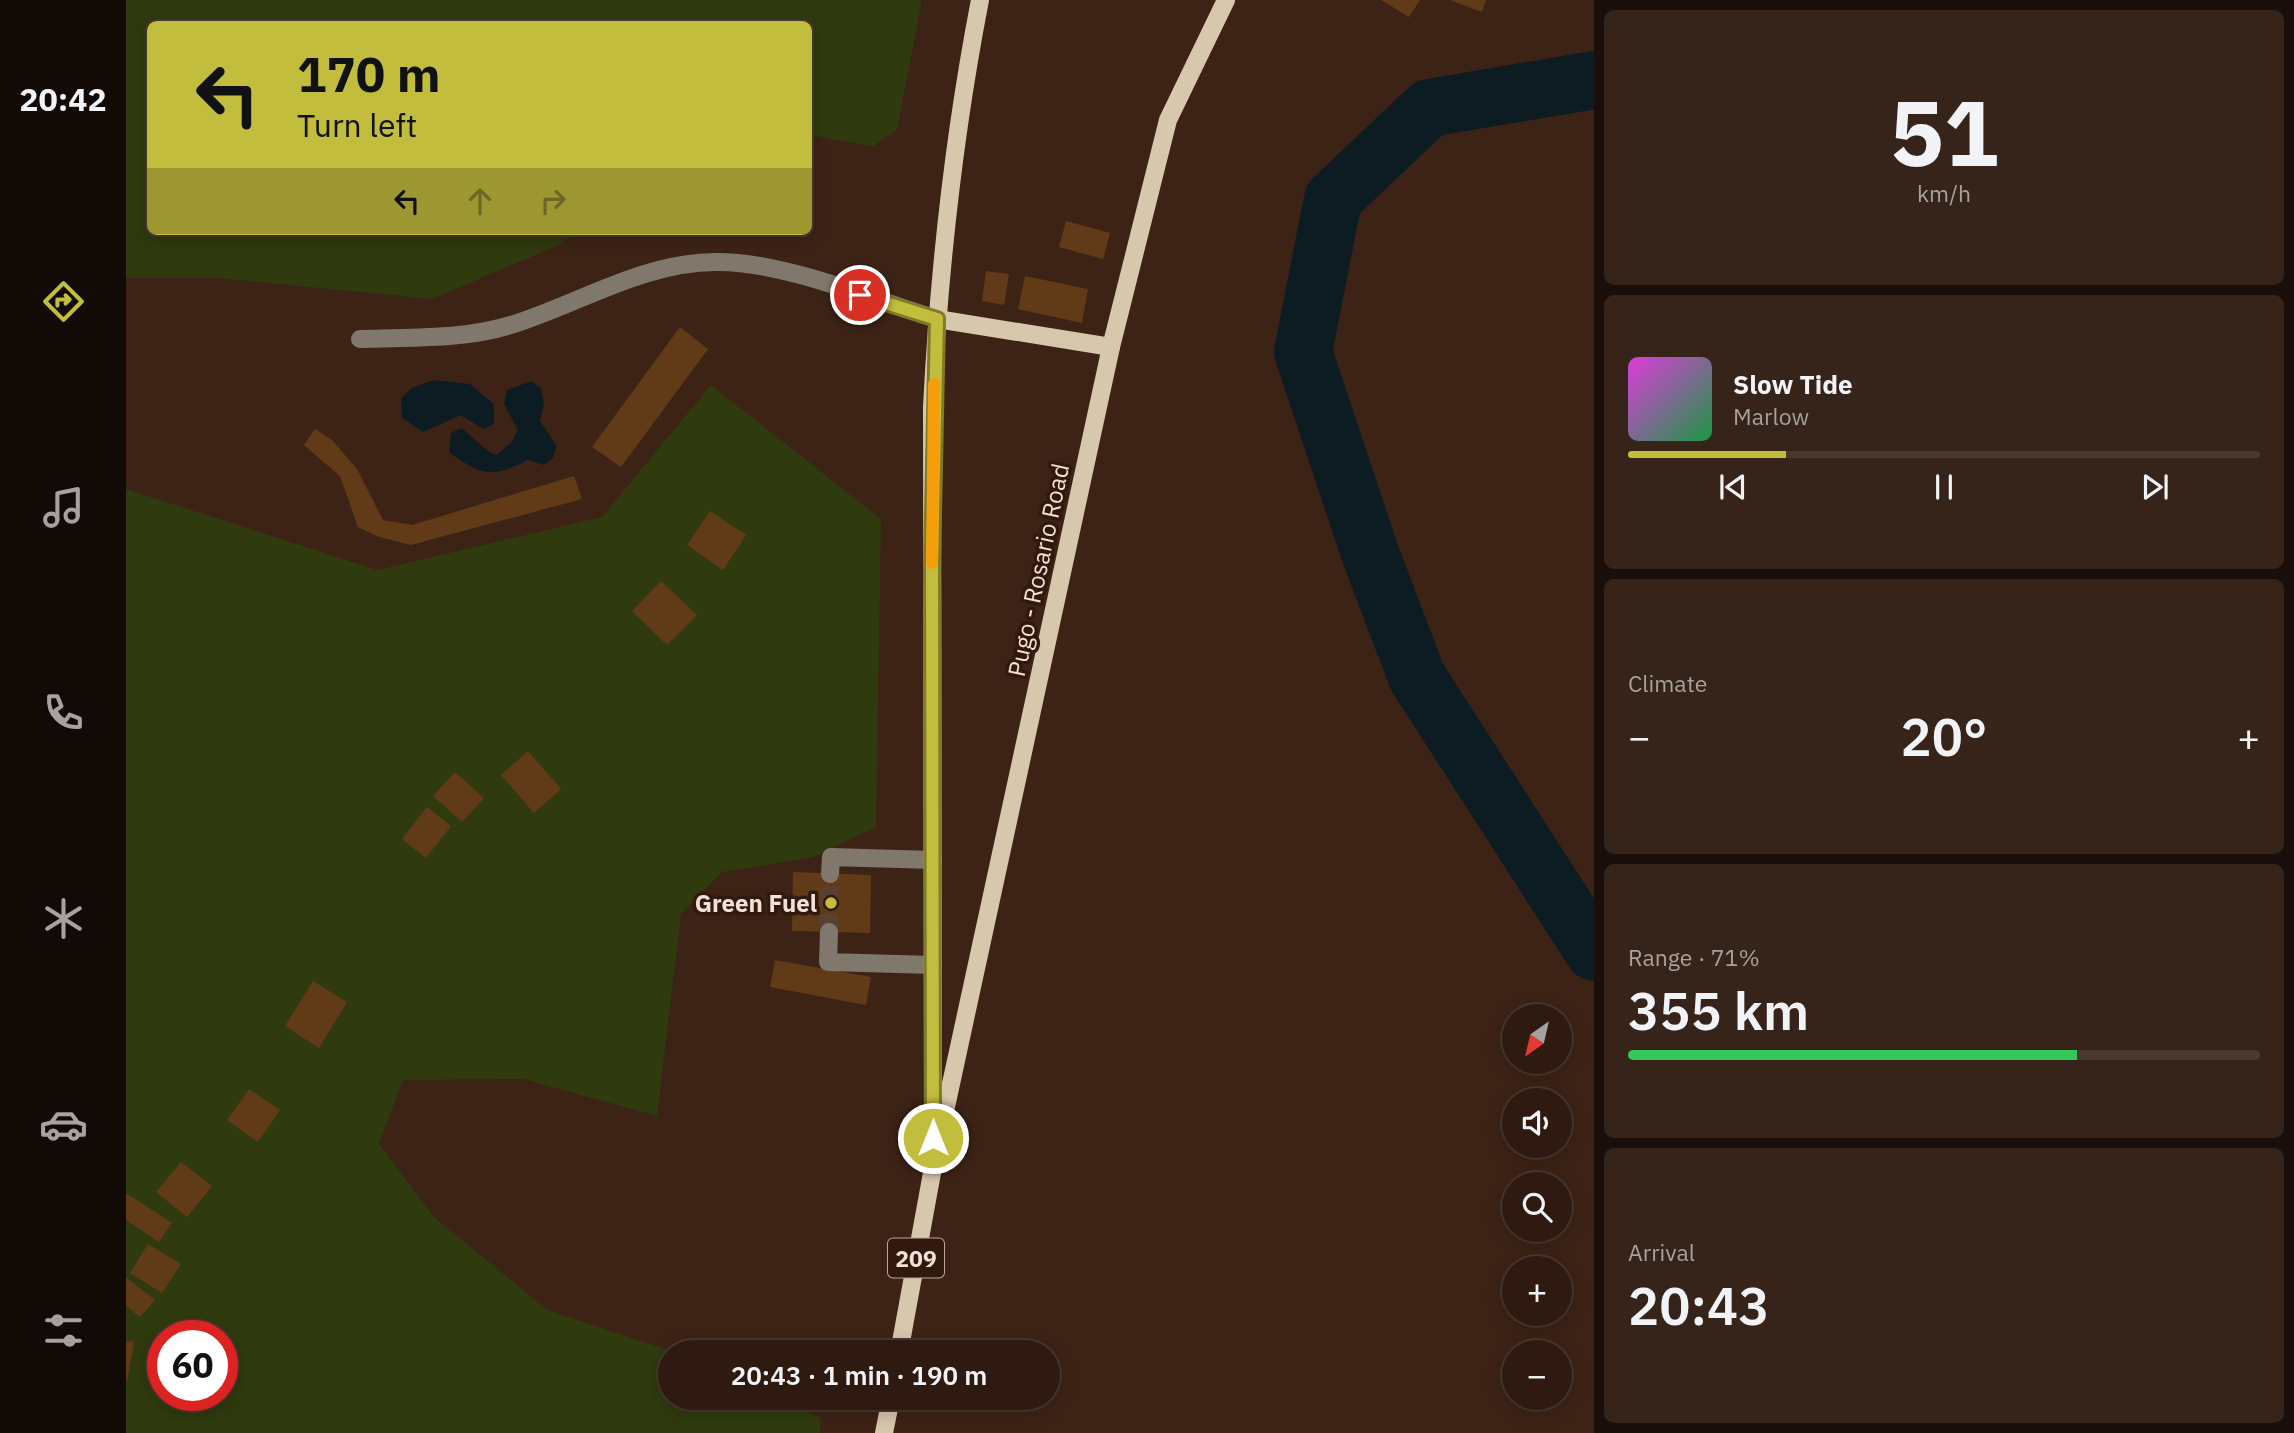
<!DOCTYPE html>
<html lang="en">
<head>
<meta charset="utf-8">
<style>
	body { margin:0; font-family:"IBM Plex Sans",sans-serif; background:#362319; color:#f1f3f6; height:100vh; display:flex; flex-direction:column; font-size:26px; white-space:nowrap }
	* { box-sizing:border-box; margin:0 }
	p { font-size:23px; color:#a7a19f }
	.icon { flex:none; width:38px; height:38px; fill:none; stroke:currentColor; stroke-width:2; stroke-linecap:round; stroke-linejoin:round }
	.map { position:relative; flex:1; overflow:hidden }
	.drawer { display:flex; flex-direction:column; gap:10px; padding:10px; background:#190e09; width:700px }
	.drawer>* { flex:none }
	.guide { position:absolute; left:21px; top:21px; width:665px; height:214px; border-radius:10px; box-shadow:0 4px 18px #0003,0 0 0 2px #493830; background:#c3bd3e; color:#111; overflow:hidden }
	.needle { width:46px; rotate:214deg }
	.fabs { position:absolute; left:1376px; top:1004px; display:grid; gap:14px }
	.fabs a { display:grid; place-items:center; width:70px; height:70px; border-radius:50%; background:#2e1a10; box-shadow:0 4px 18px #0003,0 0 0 2px #493830; font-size:35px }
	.speed { position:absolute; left:21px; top:1320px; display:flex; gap:14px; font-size:35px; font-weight:700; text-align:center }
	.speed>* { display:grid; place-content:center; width:91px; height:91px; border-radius:50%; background:#2e1a10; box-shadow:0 4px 18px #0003,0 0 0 2px #493830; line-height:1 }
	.speed .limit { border:10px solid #d22; background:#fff; color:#111 }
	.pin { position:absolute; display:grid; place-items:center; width:60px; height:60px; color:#fff; margin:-30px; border:4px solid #fff; border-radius:50%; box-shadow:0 2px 7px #0007 }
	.me { position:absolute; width:77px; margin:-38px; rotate:0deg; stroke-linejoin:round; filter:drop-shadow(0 0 5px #0008) }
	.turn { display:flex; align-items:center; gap:24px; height:147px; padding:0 35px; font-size:32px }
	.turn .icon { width:91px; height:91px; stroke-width:2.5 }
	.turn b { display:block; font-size:49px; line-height:60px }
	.lanes { display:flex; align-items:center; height:66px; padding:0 35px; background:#0003; justify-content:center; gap:35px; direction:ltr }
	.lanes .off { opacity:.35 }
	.big { font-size:52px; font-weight:600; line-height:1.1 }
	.drawer .card { flex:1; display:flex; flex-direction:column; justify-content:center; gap:10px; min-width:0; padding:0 24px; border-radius:10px; background:#362319 }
	.drawer .dial { align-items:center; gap:0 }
	.dial b { font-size:91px; line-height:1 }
	.song { display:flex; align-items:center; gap:21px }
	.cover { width:84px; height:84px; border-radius:10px; background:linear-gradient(135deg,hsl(300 70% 55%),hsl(140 70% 35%)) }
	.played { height:7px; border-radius:4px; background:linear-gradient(90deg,#c3bd3e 25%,#493830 25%) }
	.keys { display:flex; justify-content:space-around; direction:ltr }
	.heat { display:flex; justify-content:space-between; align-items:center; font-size:38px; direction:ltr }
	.charge { height:10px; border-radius:5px; background:linear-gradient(90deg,#34c759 71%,#493830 0) }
	.trip { position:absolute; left:532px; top:1340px; width:402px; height:70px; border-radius:35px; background:#2e1a10; box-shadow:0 4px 18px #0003,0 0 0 2px #493830; font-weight:600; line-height:70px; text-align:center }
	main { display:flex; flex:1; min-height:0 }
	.tab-bar { display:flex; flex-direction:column; width:126px; justify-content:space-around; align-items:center; background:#120a06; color:#a7a19f }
	.tab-bar .icon { width:49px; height:49px }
	.tab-bar .on { color:#c3bd3e }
	.tab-bar b { font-size:32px; color:#f1f3f6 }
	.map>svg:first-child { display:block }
	.green { fill:#2f3a0e; fill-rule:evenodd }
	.water { fill:#0d1c22 }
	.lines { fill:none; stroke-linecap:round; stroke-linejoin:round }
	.river { stroke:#0d1c22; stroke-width:58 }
	.building { fill:#613b18 }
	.minor-tunnel { stroke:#584033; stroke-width:18; stroke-dasharray:18 9; stroke-linecap:butt }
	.minor { stroke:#80786c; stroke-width:18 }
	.major { stroke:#d6c7ad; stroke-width:18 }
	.route-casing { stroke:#7f7b28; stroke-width:18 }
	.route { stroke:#c3bd3e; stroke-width:12 }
	.slow { stroke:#f59e0b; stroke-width:12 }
	.poi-dot { fill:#c3bd3e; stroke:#32190d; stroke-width:2.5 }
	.labels { text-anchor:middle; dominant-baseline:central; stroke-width:7; stroke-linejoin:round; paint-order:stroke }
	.shield { fill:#32190d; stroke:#b9a59c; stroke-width:2 }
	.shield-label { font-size:23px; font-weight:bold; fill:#f3e1d9 }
	.street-label { font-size:24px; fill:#f3e1d9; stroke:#32190d }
	.poi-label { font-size:24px; font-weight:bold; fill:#f3e1d9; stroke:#32190d; text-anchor:end }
</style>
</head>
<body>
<main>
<nav class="tab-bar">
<b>20:42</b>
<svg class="icon on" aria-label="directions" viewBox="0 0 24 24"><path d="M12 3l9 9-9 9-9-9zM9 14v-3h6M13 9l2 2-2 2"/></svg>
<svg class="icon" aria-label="music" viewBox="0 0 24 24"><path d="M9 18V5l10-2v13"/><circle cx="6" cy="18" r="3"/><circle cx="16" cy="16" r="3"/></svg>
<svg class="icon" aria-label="phone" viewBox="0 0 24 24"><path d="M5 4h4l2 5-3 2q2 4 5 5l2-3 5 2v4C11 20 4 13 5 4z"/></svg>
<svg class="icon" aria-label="climate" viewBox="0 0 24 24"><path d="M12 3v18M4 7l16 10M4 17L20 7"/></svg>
<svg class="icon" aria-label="car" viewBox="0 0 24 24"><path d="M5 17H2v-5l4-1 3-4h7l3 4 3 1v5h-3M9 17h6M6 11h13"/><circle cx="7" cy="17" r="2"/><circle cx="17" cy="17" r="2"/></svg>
<svg class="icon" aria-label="filters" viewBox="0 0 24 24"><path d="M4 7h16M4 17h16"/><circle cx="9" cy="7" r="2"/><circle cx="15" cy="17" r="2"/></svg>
</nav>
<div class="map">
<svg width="1468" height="1433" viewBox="0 0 1468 1433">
	<rect width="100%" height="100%" fill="#3d2316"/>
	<g class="green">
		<path d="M0 0H796L771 130 747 146 683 135 682 24H24V231H455L426 248 306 299 93 278H0Z"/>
		<path d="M585 385 755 519 750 827 687 857 596 872 555 914 531 1116 397 1079 277 1080 253 1144 307 1216 421 1310 551 1353H544V1398H650L695 1418 694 1433H0V489L251 570 476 517ZM37 1335H96V1395H37Z"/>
	</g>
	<g class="water">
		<path d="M308 380 344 384 368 404V424L357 429 335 415 297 432 276 418 275 398 286 388Z"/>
		<path d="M405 381 415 388 418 403 414 421 431 446 427 458 418 465 402 460C366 479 354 475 323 452L325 433 335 428C348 436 356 450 370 455L385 443 392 430 378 404 381 390Z"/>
	</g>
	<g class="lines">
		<path class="river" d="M1468 80 1303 108 1207 199 1177 352 1244 553 1291 677 1468 952"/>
	</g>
	<g class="building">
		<path d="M1255 0H1294L1283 17Z"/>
		<path d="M1324 0H1360L1356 12Z"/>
		<path d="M940 221 984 233 977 259 933 247Z"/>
		<path d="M860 271 883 274 878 305 856 301Z"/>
		<path d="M899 276 962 289 956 323 892 309Z"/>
		<path d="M554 327 582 349 495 467 466 447Z"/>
		<path d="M189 429 206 440 231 469 257 520 286 525 448 476 456 499 285 545 253 537 232 527 214 476 178 445Z"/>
		<path d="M584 511 620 535 597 570 561 545Z"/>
		<path d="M535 581 571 615 541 645 506 611Z"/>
		<path d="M402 751 435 789 408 813 375 775Z"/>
		<path d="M329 772 358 798 336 822 307 796Z"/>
		<path d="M301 807 325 826 300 858 276 839Z"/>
		<path d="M667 872 745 875 744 933 666 931Z"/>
		<path d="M649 960 745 977 740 1005 644 987Z"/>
		<path d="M187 981 221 1002 193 1048 159 1026Z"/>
		<path d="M123 1089 154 1110 132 1142 101 1120Z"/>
		<path d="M55 1162 86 1186 61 1217 30 1192Z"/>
		<path d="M0 1193 46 1223 33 1242 0 1220Z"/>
		<path d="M22 1244 55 1264 36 1293 4 1273Z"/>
		<path d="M0 1277 29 1300 14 1317 0 1306Z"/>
		<path d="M0 1341 8 1342 1 1382H0Z"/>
	</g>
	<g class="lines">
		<path class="minor-tunnel" d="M703 932 704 874"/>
		<g class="minor">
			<path d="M234 339C285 337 339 340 388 324 454 303 518 262 590 262 656 261 746 299 811 319"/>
			<path d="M704 874 705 857 807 860"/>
			<path d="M703 932 702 962 807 965"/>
		</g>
		<g class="major">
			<path d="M811 319 985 347"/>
			<path d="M807 1127 806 407C813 270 828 134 854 0"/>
			<path d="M773 1353 808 1162 985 347 1042 120 1100 0"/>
			<path d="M758 1433 765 1398"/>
		</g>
	</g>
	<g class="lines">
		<g class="route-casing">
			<path id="route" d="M734 295 811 319 806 563 807 1138"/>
		</g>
		<use href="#route" class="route"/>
		<path class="slow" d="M806 563 808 384"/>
	</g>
	<circle class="poi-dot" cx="705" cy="903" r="7"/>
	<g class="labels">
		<rect class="shield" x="762" y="1238.5" width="56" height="39" rx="5"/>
		<g class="shield-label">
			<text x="790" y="1258">209</text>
		</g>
		<g class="street-label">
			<text transform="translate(912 570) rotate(-78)">Pugo - Rosario Road</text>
		</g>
		<g class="poi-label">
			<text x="691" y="903">Green Fuel</text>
		</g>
	</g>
</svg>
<div class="fabs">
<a><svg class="needle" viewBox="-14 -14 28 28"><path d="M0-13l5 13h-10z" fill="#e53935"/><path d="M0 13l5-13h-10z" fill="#a7a19f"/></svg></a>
<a><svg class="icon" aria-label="sound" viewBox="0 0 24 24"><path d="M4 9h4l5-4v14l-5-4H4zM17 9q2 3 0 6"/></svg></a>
<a><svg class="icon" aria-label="search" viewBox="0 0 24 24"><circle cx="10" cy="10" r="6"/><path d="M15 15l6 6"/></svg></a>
<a>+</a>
<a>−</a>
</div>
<div class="speed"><div class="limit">60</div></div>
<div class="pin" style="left:734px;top:295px;background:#d93025"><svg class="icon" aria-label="arrive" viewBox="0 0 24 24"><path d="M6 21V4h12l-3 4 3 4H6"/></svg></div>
<svg class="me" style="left:807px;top:1138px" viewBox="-20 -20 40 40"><circle r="17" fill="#c3bd3e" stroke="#fff" stroke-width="3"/><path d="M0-11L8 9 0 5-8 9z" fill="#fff"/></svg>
<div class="trip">20:43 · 1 min · 190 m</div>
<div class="guide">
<div class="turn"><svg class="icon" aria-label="left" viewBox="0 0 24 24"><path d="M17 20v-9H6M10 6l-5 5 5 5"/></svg><div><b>170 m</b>Turn left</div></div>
<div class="lanes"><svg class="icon" aria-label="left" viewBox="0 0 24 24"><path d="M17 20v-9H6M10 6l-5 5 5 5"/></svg><svg class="icon off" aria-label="ahead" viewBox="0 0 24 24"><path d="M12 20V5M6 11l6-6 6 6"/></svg><svg class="icon off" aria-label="right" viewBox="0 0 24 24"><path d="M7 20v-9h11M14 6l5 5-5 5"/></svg></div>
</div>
</div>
<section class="drawer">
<div class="card dial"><b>51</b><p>km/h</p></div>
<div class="card">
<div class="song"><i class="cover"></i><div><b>Slow Tide</b><p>Marlow</p></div></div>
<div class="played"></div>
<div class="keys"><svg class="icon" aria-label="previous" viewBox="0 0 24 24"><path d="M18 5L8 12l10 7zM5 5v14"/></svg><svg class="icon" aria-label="pause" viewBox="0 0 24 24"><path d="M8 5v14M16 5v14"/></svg><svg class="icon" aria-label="next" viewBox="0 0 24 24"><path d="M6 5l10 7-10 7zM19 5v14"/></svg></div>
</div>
<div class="card"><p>Climate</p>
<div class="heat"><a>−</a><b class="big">20°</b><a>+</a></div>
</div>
<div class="card"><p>Range · 71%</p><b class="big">355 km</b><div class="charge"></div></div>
<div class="card"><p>Arrival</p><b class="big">20:43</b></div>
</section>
</main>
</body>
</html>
